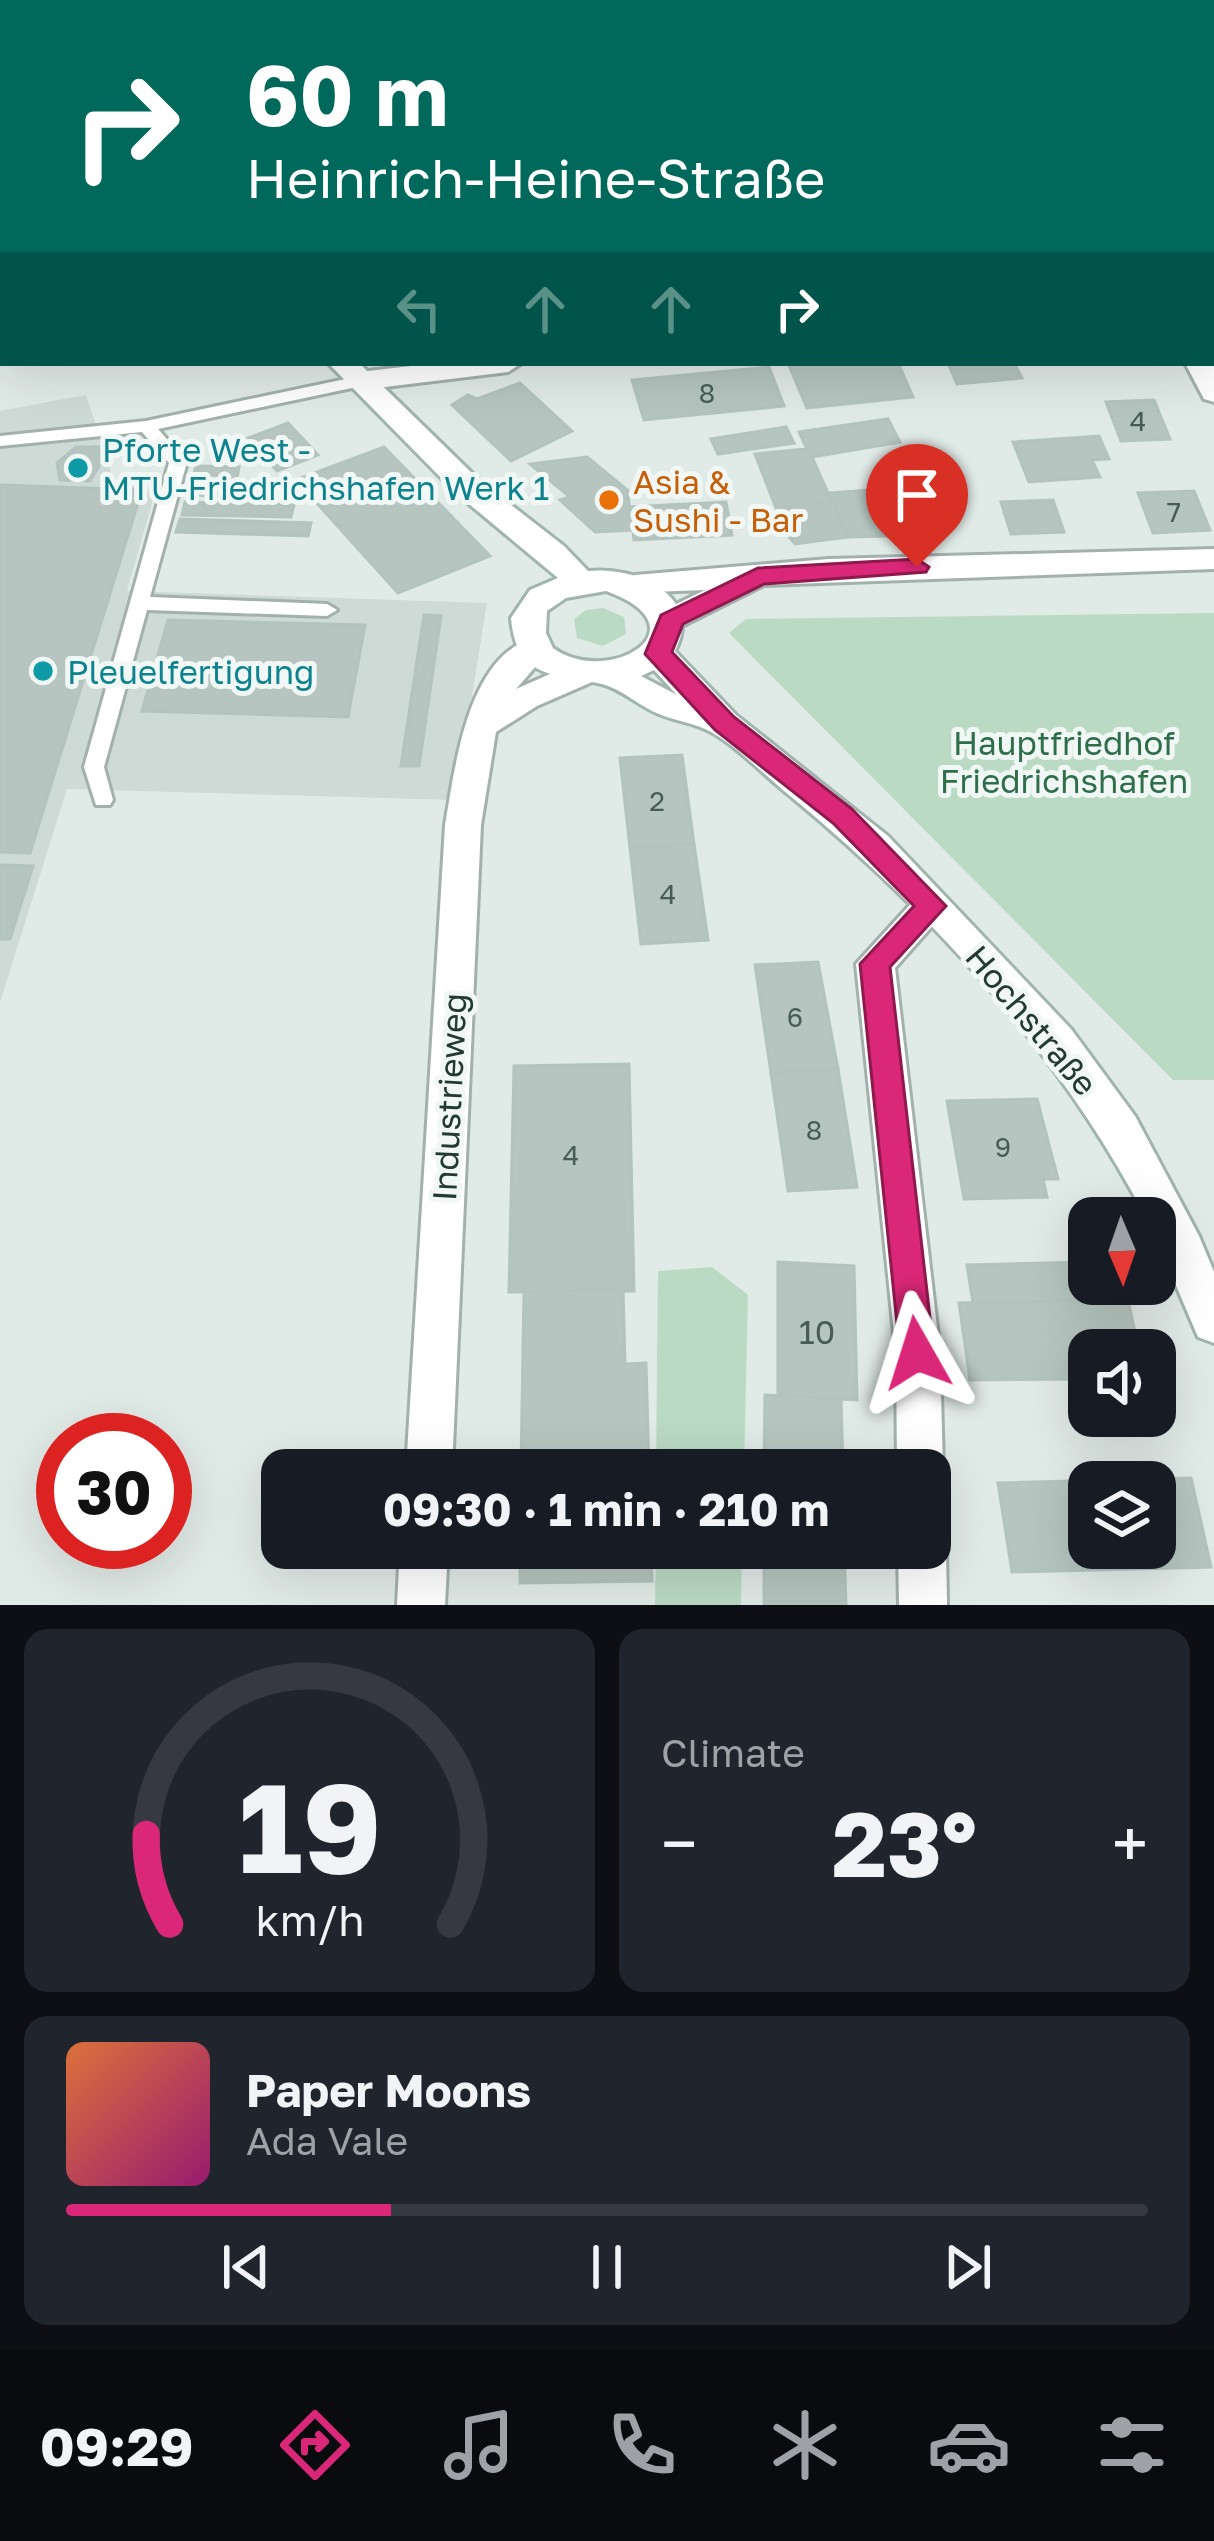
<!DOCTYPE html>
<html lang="en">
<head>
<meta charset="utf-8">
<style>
	body { margin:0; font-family:"Golos Text",sans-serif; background:#20242c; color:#f1f3f6; height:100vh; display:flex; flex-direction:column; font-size:45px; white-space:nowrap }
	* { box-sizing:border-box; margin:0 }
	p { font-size:39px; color:#9ea1a6 }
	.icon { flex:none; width:66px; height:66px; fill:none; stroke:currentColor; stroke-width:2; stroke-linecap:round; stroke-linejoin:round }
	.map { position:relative; height:1605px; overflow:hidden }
	.drawer { display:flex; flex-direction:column; gap:24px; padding:24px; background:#0d0f14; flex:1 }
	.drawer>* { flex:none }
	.top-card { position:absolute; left:0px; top:0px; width:1215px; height:366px; box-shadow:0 12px 48px #0002; background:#00695c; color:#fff; overflow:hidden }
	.needle { width:78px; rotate:178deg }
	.controls { position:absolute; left:1068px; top:1197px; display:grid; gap:24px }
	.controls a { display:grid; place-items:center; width:108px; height:108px; border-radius:24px; background:#171b24; box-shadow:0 12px 48px #0002; font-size:60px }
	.speed { position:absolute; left:36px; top:1413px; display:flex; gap:24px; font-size:60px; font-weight:700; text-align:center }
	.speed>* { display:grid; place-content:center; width:156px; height:156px; border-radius:50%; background:#171b24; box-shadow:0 12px 48px #0002; line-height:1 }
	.speed .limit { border:18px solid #d22; background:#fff; color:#111 }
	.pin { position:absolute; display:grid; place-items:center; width:102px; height:102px; color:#fff; margin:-123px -51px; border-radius:50% 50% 50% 0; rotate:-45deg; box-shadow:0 0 12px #0007 }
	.pin .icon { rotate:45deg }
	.me { position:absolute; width:132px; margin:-66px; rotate:354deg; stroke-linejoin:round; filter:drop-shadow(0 0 9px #0008) }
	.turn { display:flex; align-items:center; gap:42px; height:252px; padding:0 48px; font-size:54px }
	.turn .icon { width:156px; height:156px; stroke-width:2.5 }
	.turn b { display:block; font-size:84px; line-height:102px }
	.lanes { display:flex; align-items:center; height:114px; padding:0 48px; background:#0003; justify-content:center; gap:60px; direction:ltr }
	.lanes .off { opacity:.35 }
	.big { font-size:90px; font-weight:700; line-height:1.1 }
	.drawer .widget { flex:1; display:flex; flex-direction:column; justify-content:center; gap:18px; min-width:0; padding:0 42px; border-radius:24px; background:#20242c }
	.drawer .dial { align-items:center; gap:0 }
	.dial svg { height:312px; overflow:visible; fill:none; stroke:#363941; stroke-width:7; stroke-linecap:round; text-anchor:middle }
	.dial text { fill:#f1f3f6; stroke:none }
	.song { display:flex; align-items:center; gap:36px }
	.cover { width:144px; height:144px; border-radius:18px; background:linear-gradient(135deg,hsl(20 70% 55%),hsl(320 70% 35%)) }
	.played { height:12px; border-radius:6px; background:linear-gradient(90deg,#db2777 30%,#363941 30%) }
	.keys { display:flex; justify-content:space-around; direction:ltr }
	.heat { display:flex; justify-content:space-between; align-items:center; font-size:66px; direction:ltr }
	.drawer .tiles { flex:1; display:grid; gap:24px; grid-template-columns:1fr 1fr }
	.widget:last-child { grid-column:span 2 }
	.trip { position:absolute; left:261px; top:1449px; width:690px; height:120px; border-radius:24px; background:#171b24; box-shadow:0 12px 48px #0002; font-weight:700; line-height:120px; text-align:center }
	.tabs { display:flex; height:192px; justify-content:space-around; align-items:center; background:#090b0e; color:#9ea1a6 }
	.tabs .icon { width:84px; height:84px }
	.tabs .current { color:#db2777 }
	.tabs b { font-size:54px; color:#f1f3f6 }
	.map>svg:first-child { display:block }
	.built { fill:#cedad5 }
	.green { fill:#badac4 }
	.building { fill:#b6c5bf; stroke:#b3c3bd; stroke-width:3; fill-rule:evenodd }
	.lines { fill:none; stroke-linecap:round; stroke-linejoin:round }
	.service-casing { stroke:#a3b1ad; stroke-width:6 }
	.minor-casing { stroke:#a3b1ad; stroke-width:6 }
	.secondary-casing { stroke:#a0b5ae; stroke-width:6 }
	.service { fill:#fff; fill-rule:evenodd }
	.minor { fill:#fff; fill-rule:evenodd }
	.secondary { fill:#fff; fill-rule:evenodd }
	.route { fill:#db2777; stroke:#8e194d; stroke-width:3 }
	.culture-dot { fill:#0f9aa8; stroke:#f0f7f4; stroke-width:4.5 }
	.food-dot { fill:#e8710a; stroke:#f0f7f4; stroke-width:4.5 }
	.labels { text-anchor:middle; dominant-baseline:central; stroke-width:10; stroke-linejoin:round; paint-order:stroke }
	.number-label { font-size:27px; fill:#475c57 }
	.culture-label { font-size:33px; fill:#0d838f; stroke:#f0f7f4; text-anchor:start }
	.food-label { font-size:33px; fill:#c56008; stroke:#f0f7f4; text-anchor:start }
	.park-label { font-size:33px; fill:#2e6e4a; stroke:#f0f7f4 }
	.street-label { font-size:33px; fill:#223934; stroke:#f0f7f4 }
	.near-number-label { font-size:33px; fill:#475c57 }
</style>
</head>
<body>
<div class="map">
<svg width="1214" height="1605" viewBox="0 0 1214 1605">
	<rect width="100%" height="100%" fill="#e0eae6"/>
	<path class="built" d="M86 395 115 484 156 489 127 591 487 603 455 800 67 789 0 1002V411Z"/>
	<g class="green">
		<path d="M603 608 624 617 626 634 603 646 577 638 574 619 586 610Z"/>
		<path d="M1214 613V1080H1173L729 633 746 619Z"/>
		<path d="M712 1267 748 1295 744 1470H656L658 1271Z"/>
		<path d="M656 1548H742L741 1605H655Z"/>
	</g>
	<g class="building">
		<path d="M788 363H898L913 397 807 408Z"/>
		<path d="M1014 363 1022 378 957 384 948 363Z"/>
		<path d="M769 367 784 406 644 420 632 380Z"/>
		<path d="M520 383 572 431 511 461 452 405 468 395 477 399Z"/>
		<path d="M1154 400 1170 439 1121 441 1106 402Z"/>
		<path d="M888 419 900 442 812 457 832 502 776 508 755 454 807 449 799 432Z"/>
		<path d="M288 423 318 455 277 471 248 438Z"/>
		<path d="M786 427 794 443 718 454 711 439Z"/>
		<path d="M1099 436 1109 459 1092 460 1100 477 1029 482 1013 442Z"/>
		<path d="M76 447H99L101 463 90 481 60 480 57 463Z"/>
		<path d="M384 447 490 556 398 593 296 480Z"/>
		<path d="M587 457 632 494 628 497 633 530 595 532 560 500 570 497 530 464Z"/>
		<path d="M196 466 239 467 237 478 193 477Z"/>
		<path d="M191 484 277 486 274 497 188 495Z"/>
		<path d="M0 485 142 490 30 853 0 852Z"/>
		<path d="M898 488 922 491 933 535 848 537 828 493Z"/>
		<path d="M1194 491 1210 530 1153 533 1138 493Z"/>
		<path d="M1053 500 1064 532 1011 534 1001 502Z"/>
		<path d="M185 502 294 505 291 517 182 515Z"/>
		<path d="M726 502 732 535 634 540 630 507Z"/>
		<path d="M832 502 848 537 795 544 785 532 782 507Z"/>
		<path d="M180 519 311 523 308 536 176 532Z"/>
		<path d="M424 615 441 616 419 766H401Z"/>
		<path d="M168 620 365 625 348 717 142 711Z"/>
		<path d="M682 755 694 844 630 848 620 758Z"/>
		<path d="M694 844 708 940 641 944 630 848Z"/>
		<path d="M0 865 33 866 10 939H0Z"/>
		<path d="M818 962 838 1069 771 1073 755 965Z"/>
		<path d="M629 1064 634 1291 509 1292 514 1066Z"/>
		<path d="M838 1069 857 1187 788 1191 771 1073Z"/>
		<path d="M1037 1099 1058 1179H1043L1047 1197 964 1199 947 1101Z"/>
		<path d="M778 1262 854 1266 857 1400 778 1396Z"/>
		<path d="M1089 1262V1284H1115L1119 1300 973 1303 967 1265Z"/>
		<path d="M623 1290 625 1364 646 1363 649 1470H521L524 1291Z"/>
		<path d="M1128 1300 1139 1350H1089V1379L970 1380 959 1303Z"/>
		<path d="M765 1395 841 1399 843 1470H764Z"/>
		<path d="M1191 1478 1211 1567 1012 1572 998 1483ZM1089 1482H1155V1548H1089Z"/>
		<path d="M520 1548H651L652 1581 520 1583Z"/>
		<path d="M764 1548H844L846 1605H764Z"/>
	</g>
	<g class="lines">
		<g class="service-casing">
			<path id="service" d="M360 376 369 381 366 385 158 429 187 462 150 597 327 604 337 610 327 616 147 610 104 767 113 800 110 805H96L84 767 169 463 142 432 0 446V436L146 421Z"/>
		</g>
		<g class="minor-casing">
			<g id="minor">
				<path d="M321 0H345L347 3H323Z"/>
				<path d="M659 0H683L685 3H661Z"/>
				<rect x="1212" y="226" width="2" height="16"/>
				<rect x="1212" y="290" width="2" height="16"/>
				<path d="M1212 361 1214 364V402L1204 399 1185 363Z"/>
				<path d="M436 363H522L508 372 360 390 345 381 360 372Z"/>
				<path d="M1214 549V569L764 585 670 632 658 629 653 621 658 613 705 590 624 593 619 586 624 579 635 575 829 559Z"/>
				<path d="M534 638 546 641 551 649 516 689 568 666H592L597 674 592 682 537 706 496 732 481 825 452 1470H406L445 825C455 768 467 656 534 638Z"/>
				<path d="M931 892 944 896 950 906 895 968 940 1353 943 1470 937 1485 930 1488V1470H897L896 1353 856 964 918 896Z"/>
				<path d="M930 1528 939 1532 946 1548 947 1605H899L898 1548H930Z"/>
				<path d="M400 1548H448L445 1605H397Z"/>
			</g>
		</g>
		<g class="secondary-casing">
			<g id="secondary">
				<path d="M0 18 3 19V35L0 34Z"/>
				<rect x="1212" y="42" width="2" height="14"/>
				<path d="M3 185V201L0 202V186Z"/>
				<path d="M328 363H359L479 480 564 546 588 571C636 566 704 595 675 651L736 715 888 836 1071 1029 1135 1116 1199 1236 1214 1272V1343L1198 1337 1155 1236V1218H1146C1061 1054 931 912 789 795 764 775 738 747 711 732 696 723 675 721 659 714 640 707 622 689 602 684 556 674 516 680 511 618L530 590 558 578 457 494ZM606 591C708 628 608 688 553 648L546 633 547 611 566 598ZM654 670 677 695 641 676Z"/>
			</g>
		</g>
		<use href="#service" class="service"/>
		<use href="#minor" class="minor"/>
		<use href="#secondary" class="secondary"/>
	</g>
	<path class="route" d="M917 559 929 567 926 572 764 584 683 624 672 652 734 717 852 809 946 906 890 967 934 1353 929 1364 917 1368 905 1364 900 1353 860 964 914 906 833 823 715 730 645 654 661 615 758 568Z"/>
	<g class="culture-dot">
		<circle cx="78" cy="468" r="12"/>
		<circle cx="43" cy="671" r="12"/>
	</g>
	<circle class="food-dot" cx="609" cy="500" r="12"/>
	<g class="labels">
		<g class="number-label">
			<text x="707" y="393">8</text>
			<text x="1138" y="421">4</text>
			<text x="1174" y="512">7</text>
			<text x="657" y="801">2</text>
			<text x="668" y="894">4</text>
			<text x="795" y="1017">6</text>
			<text x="814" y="1130">8</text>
			<text x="1003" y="1147">9</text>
			<text x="571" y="1155">4</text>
		</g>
		<g class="culture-label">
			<text x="102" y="449">Pforte West -<tspan x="102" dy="38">MTU-Friedrichshafen Werk 1</tspan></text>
			<text x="67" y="671">Pleuelfertigung</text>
		</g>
		<g class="food-label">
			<text x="633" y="481">Asia &amp;<tspan x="633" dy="38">Sushi - Bar</tspan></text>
		</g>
		<g class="park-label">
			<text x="1064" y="742">Hauptfriedhof<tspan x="1064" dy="38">Friedrichshafen</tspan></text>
		</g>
		<g class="street-label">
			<text transform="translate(1032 1020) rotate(50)">Hochstraße</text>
			<text transform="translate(449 1097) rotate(-87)">Industrieweg</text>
		</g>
		<g class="near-number-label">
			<text x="817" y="1331">10</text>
		</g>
	</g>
</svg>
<div class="controls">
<a><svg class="needle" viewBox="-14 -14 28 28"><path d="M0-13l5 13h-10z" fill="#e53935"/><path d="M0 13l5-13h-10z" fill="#9ea1a6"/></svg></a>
<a><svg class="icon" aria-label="sound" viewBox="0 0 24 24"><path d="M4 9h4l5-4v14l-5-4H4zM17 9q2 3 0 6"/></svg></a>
<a><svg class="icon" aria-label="layers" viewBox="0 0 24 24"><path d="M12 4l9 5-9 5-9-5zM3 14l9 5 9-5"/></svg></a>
</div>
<div class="speed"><div class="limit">30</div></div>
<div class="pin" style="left:917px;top:567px;background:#d93025"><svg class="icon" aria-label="arrive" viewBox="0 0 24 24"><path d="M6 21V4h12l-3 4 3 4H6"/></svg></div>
<svg class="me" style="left:917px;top:1353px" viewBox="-20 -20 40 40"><path d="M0-17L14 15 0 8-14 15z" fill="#db2777" stroke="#fff" stroke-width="4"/></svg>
<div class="trip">09:30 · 1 min · 210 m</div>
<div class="top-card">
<div class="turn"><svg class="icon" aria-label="right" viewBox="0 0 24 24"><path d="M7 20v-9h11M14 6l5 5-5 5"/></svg><div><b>60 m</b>Heinrich-Heine-Straße</div></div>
<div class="lanes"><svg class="icon off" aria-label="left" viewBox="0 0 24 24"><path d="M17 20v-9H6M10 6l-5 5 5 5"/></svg><svg class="icon off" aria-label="ahead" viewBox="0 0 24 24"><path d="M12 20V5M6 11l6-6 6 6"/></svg><svg class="icon off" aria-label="ahead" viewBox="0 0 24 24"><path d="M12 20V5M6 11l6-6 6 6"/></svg><svg class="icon" aria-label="right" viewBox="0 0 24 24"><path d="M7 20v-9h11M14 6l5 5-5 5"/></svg></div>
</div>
</div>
<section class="drawer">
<div class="tiles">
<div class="widget dial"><svg viewBox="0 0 100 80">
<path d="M14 69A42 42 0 1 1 86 69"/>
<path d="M14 69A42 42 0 0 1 8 46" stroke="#db2777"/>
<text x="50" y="56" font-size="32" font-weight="700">19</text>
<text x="50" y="72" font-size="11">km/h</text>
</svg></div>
<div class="widget"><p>Climate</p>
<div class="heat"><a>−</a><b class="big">23°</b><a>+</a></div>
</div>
<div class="widget">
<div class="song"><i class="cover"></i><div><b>Paper Moons</b><p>Ada Vale</p></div></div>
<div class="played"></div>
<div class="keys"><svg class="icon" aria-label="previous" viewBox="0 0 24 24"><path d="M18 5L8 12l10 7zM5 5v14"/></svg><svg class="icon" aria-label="pause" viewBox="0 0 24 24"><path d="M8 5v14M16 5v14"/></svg><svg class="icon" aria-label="next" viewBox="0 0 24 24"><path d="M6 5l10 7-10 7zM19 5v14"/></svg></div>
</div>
</div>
</section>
<nav class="tabs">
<b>09:29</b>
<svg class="icon current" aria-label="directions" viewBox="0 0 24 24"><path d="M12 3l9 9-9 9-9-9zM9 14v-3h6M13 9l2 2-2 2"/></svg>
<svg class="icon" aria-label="music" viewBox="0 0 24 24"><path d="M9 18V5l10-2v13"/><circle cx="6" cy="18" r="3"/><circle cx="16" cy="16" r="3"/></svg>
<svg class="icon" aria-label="phone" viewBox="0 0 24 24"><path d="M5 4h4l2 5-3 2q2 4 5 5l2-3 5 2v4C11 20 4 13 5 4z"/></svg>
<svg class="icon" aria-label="climate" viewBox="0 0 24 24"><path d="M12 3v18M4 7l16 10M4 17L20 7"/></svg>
<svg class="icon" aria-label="car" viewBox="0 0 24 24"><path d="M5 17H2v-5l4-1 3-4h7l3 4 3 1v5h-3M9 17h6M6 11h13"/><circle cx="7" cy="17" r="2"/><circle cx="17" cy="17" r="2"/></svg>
<svg class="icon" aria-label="filters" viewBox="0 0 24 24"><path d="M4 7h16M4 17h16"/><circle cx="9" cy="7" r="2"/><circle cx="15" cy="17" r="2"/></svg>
</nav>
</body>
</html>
